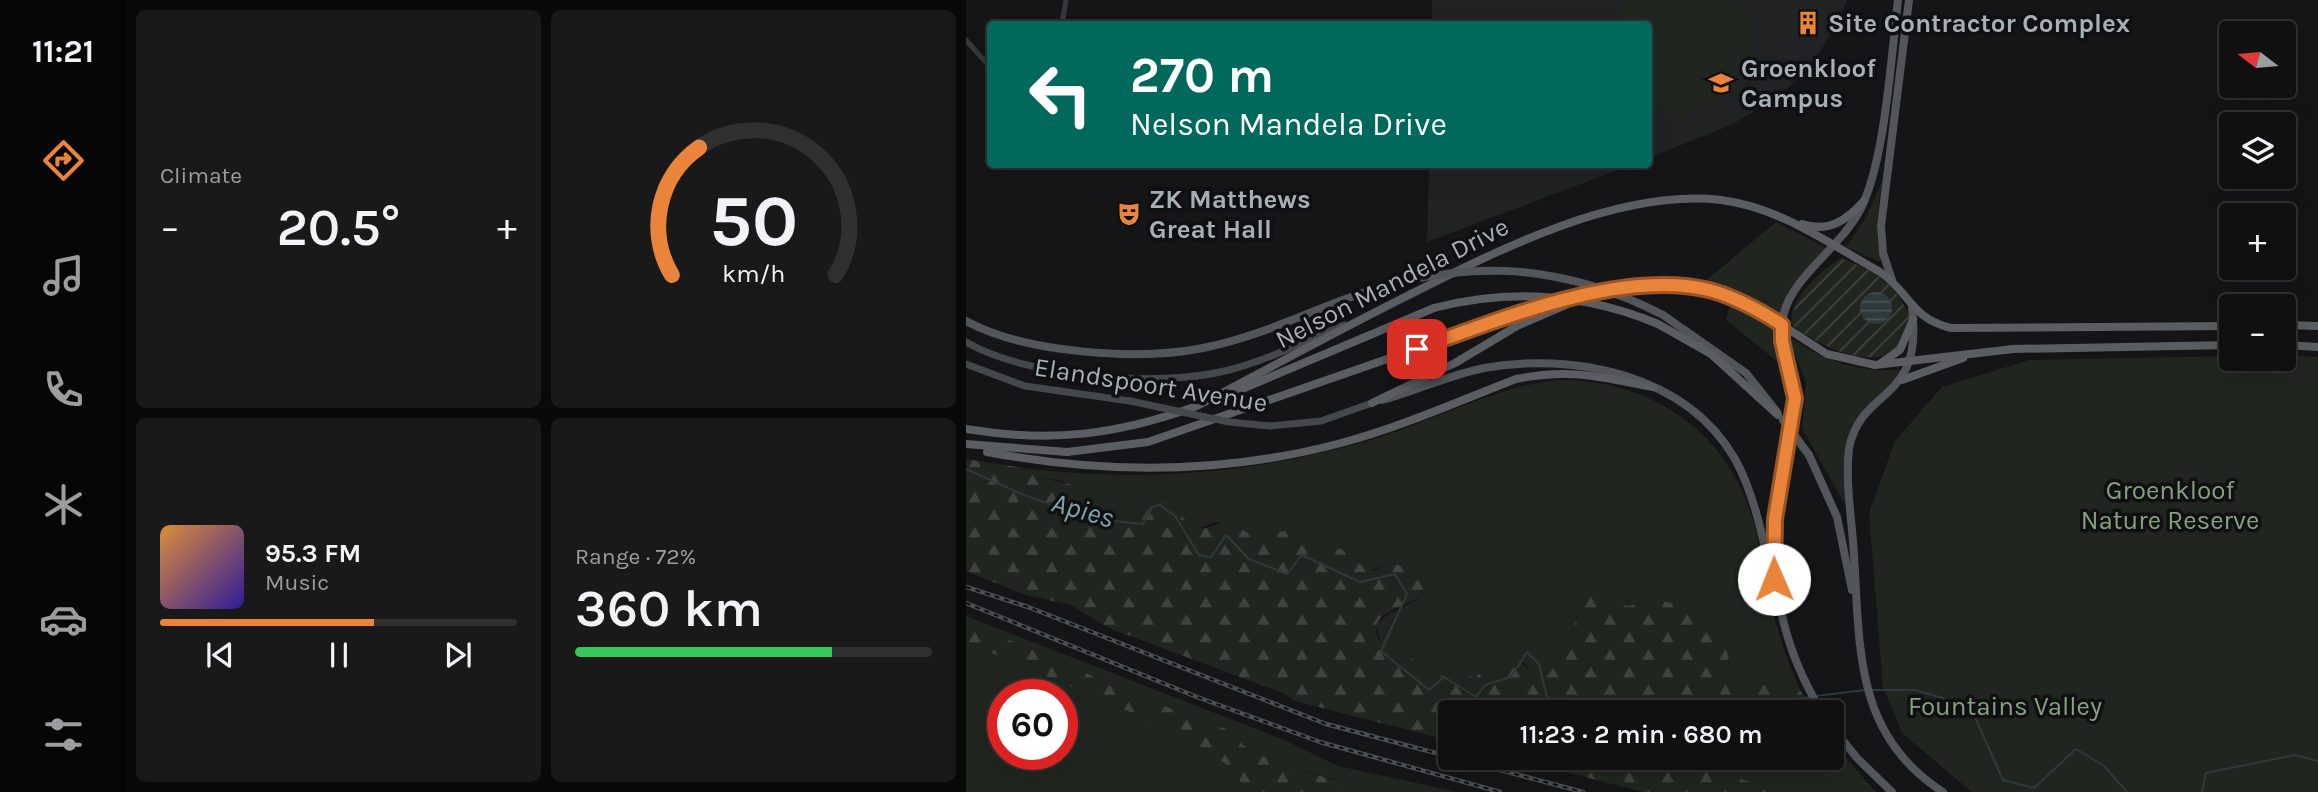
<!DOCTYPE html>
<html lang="en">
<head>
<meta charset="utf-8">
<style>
	body { margin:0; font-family:Karla,sans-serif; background:#19191a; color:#f1f3f6; height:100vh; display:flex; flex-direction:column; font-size:26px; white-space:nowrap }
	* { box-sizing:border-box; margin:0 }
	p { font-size:23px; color:#9c9d9f }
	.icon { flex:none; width:38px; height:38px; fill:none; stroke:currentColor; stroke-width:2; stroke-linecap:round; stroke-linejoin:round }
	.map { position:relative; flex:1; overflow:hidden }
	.side { display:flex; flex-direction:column; gap:10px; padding:10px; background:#090909; width:840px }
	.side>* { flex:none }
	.top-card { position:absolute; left:21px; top:21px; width:665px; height:147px; border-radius:7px; box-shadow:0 7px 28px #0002,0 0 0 2px #303031; background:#00695c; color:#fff; overflow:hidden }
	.needle { width:46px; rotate:286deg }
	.tools { position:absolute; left:1253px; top:21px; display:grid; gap:14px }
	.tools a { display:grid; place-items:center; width:77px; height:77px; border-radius:7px; background:#101011; box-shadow:0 7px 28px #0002,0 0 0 2px #303031; font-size:35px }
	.speed { position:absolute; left:21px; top:679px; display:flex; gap:14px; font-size:35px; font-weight:700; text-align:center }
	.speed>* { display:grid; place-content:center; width:91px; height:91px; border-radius:50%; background:#101011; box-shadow:0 7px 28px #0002,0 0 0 2px #303031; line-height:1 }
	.speed .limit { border:10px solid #d22; background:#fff; color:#111 }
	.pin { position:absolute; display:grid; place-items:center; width:60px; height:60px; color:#fff; margin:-30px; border-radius:14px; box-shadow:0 4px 10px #0006 }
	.me { position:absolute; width:77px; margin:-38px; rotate:359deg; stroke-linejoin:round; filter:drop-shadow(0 0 5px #0008) }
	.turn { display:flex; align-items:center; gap:24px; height:147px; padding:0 28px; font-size:32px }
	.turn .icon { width:91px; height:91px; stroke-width:2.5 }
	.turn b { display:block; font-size:49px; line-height:60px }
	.big { font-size:52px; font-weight:600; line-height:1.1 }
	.side .tile { flex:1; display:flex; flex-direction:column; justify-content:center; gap:10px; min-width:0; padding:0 24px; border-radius:10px; background:#19191a }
	.side .dial { align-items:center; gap:0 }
	.dial svg { height:182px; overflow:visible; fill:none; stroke:#303031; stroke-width:7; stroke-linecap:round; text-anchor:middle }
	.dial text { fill:#f1f3f6; stroke:none }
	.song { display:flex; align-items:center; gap:21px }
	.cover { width:84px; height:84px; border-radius:10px; background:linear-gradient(135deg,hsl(30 70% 55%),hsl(250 70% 35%)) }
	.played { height:7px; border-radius:4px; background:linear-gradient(90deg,#ea843a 60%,#303031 60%) }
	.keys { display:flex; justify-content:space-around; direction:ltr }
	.heat { display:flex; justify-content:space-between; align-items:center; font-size:38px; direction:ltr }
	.charge { height:10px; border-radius:5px; background:linear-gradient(90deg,#34c759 72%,#303031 0) }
	.side .tiles { flex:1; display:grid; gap:10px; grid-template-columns:repeat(2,1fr) }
	.trip { position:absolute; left:472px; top:700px; width:406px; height:70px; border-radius:7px; background:#101011; box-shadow:0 7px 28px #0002,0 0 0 2px #303031; font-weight:600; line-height:70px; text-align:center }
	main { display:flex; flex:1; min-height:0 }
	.tab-bar { display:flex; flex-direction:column; width:126px; justify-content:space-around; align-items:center; background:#060607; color:#9c9d9f }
	.tab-bar .icon { width:49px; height:49px }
	.tab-bar .current { color:#ea843a }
	.tab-bar b { font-size:32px; color:#f1f3f6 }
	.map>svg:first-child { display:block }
	.built { fill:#212224 }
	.green { fill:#20261f; fill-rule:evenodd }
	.forest { fill:url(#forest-firs) }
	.garden { fill:url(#garden-furrows) }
	.water { fill:url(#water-rules) }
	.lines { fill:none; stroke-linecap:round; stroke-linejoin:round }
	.stream { stroke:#2e393c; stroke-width:2 }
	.minor { stroke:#36383c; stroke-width:5 }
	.secondary { stroke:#44484b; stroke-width:7 }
	.primary { stroke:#52565a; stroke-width:8 }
	.trunk { stroke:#5a5e63; stroke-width:8 }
	.rail-casing { stroke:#4b4f52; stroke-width:4.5 }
	.rail { stroke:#101012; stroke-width:2; stroke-dasharray:5; stroke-linecap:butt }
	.secondary-bridge { stroke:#44484b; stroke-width:7 }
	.primary-bridge { stroke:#52565a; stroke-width:8 }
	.trunk-bridge { stroke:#5a5e63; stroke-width:8 }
	.route-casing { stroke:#985626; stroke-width:18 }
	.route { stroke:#ea843a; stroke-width:12 }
	.labels { text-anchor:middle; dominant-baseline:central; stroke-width:7; stroke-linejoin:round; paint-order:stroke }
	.poi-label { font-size:26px; font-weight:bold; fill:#a7b0b6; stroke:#101012; text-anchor:start }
	.street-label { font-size:26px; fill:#a7b0b6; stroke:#101012 }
	.park-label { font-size:26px; fill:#85a17f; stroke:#101012 }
	.water-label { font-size:28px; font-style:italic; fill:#80a5b0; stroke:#101012 }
</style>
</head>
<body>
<main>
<nav class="tab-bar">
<b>11:21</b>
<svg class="icon current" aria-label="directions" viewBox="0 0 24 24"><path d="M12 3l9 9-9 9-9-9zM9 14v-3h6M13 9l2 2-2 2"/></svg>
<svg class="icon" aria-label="music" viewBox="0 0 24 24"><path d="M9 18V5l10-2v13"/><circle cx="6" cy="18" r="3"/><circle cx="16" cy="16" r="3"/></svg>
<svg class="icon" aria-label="phone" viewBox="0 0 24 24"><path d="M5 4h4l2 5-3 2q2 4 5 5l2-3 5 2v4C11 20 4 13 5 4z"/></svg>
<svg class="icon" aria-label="climate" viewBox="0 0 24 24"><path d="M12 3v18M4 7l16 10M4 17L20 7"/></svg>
<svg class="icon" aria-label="car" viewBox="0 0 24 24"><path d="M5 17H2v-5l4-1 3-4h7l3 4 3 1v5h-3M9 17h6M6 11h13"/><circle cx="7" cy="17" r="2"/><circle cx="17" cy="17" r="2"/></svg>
<svg class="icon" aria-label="filters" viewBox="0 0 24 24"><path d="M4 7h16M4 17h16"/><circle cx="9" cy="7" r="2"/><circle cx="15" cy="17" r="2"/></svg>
</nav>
<section class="side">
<div class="tiles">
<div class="tile"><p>Climate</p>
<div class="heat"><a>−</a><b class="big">20.5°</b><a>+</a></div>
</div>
<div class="tile dial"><svg viewBox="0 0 100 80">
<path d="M14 69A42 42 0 1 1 86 69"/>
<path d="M14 69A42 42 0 0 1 26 13" stroke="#ea843a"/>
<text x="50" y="56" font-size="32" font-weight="700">50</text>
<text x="50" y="72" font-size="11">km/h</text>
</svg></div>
<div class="tile">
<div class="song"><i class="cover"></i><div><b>95.3 FM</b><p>Music</p></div></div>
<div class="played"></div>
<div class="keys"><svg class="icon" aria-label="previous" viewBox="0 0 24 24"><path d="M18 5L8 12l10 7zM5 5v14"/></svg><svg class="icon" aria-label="pause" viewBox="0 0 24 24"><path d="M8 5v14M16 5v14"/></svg><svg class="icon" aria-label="next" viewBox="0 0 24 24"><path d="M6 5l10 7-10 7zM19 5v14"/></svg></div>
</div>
<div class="tile"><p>Range · 72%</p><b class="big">360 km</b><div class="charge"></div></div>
</div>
</section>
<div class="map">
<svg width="1352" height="792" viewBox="0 0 1352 792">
	<defs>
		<pattern id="forest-firs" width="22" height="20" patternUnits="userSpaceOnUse" patternTransform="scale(1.75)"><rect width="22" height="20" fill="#20261f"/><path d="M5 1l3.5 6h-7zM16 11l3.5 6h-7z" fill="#3e433d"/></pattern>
		<pattern id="garden-furrows" width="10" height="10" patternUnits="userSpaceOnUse" patternTransform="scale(1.75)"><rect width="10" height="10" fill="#20261f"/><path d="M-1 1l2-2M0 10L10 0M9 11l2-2" fill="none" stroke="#3e433d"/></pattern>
		<pattern id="water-rules" width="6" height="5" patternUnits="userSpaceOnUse" patternTransform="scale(1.75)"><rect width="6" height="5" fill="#2e393c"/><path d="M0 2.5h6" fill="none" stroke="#495356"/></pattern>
	</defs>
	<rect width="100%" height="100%" fill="#151517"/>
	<g class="built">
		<path d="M466 0H881L872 22 844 68 810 98 765 125 683 158 682 24H466Z"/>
		<path d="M463 165V164L665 165 461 242Z"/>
	</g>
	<g class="green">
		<path d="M661 0H771C806 40 774 106 724 112L717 123 683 104 682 24H649Z"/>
		<path d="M916 181C912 210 907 235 917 263L880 247 901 216Z"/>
		<path d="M810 222 864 250 821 295 815 318 768 293 736 284Z"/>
		<path d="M764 305 813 333 821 369 760 320Z"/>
		<path d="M825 338C861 363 897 374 941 369L884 432 880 444 882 500 877 501 836 428 840 382 823 339Z"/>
		<path d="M1318 355 1352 357V792H1006L936 733 917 687 903 513 929 441 976 387 1063 360 1265 356V359H1318Z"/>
		<path d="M593 380C675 379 751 423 781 502 791 528 795 557 801 585 808 621 819 657 835 691L827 694 798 683 781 695 768 693 765 688 764 661 679 602 662 606 627 593 605 602 613 603 615 609 593 661 581 676 570 675 558 663 520 666 509 679 502 678 498 673 483 674 468 683C453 657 438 657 415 643L410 627C421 606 457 609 459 584L421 564 403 571 375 549 356 545 345 537 282 533 267 523 251 522 233 528 224 525 208 507 184 504 169 517 154 511 142 515 128 513 111 490 97 481 68 476 65 469C182 482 298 473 411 438 469 420 534 385 593 380Z"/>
		<path d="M0 616 318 740 372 766 492 792H374L372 781 368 779 313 764 282 749 259 729 142 685 104 664 0 623Z"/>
		<path d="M0 642 162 711 239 749 261 765 283 792H0ZM37 695H96V754H37Z"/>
		<path d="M866 742 910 792H811L718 758H866Z"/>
	</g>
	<g class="forest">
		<path d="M0 459 65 469 68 476 107 485 128 513 142 515 154 511 169 517C175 513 180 505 186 502 208 495 216 526 234 528 243 530 252 522 261 520L282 533 328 531 345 537 356 545 375 549 403 571C411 571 413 567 420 565 435 561 455 574 460 588 451 608 413 606 410 628 408 648 430 647 442 655 453 662 462 671 468 683L476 675 494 672 509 678 520 666 536 663 544 657C558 663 566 675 581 676L593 661 615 609 613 603 603 601 627 593 662 606 690 600 715 605 749 622 759 637 768 693 781 695 798 683 827 694 835 691 847 712H485V741L329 701 317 693 143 628 105 605 60 595 0 571Z"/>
		<path d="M0 623 104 664 142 685 260 729 282 749 313 764 372 781 374 792H283L261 765 239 749 162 711 0 642Z"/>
		<path d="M545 758H718L811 792H677Z"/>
	</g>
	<path class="garden" d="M875 258C911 272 931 284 945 320 943 327 941 335 937 341 916 378 847 344 825 324 826 296 852 273 875 258Z"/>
	<circle class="water" cx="910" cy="308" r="16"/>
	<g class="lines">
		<g class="stream">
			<path d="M0 469C56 496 115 520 177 524L186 507 194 505 209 516 233 555 245 557 260 535 283 559 321 574 336 555 394 582 429 574 441 594 415 651 463 690 478 677 510 697 519 685 545 677 561 652 573 664 581 698 784 709 810 701 844 697"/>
			<path d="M905 690H949L1004 706 1037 780 1068 788 1110 749 1138 766 1161 792"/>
			<path d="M849 696 899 690"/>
			<path d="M1236 792 1240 773 1329 755 1352 761"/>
		</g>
		<g class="minor">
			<path d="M96 24 100 0"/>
			<path d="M0 40 24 67"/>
		</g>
		<g class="secondary">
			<path d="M0 342C62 378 194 388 263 370 303 360 341 340 378 325"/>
			<path d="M0 364 59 386 164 401"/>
			<path d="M304 426 355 421 406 403"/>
		</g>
		<g class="primary">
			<path d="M926 280 917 253 915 226 943 0"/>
			<path d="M946 308C958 404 896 385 883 448 879 483 886 520 888 555 894 647 888 735 977 792"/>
			<path d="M697 315 780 373 811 412"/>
			<path d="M0 321C58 353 172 361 237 348 284 339 330 318 374 301"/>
			<path d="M416 400C450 391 483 375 518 368 607 352 720 374 769 459 788 494 796 534 804 571"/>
			<path d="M843 455 871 517 886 590"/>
			<path d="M856 712C813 643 799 564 814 484 819 457 828 429 829 401 830 371 810 343 818 313 827 277 873 248 893 212 919 165 925 57 932 0"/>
			<path d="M866 727 891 758 926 792"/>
		</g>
		<g class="trunk">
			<path d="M836 224C863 233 881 220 898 201"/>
			<path d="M692 324 745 354 812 415"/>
			<path d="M1318 325 1352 326"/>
			<path d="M1318 345 1352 347"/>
			<path d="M915 363 934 350 947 320"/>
			<path d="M936 380 997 358"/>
			<path d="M257 397 468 308"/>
			<path d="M406 403 489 363 551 326 602 304"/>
			<path d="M0 429C85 443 151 435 231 406 300 370 369 332 439 297 528 252 652 188 755 200 813 207 864 244 914 272 944 292 944 318 985 328L1265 326"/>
			<path d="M0 444 101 452 182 442 574 306 683 286H713L757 294 791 309 861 354 909 365 1047 349 1265 345"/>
			<path d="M21 452C138 474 259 474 375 443 435 427 493 401 550 379 606 368 633 377 687 387"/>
		</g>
		<g class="rail-casing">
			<g id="rail">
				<path d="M0 587 62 607 360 724 617 792"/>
				<path d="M0 603 231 697 354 742 534 792"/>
			</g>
		</g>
		<use href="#rail" class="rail"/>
		<path class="secondary-bridge" d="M164 401 263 422 304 426"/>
		<g class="primary-bridge">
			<path d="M374 301C487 258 589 259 697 315"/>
			<path d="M817 420 843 455"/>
		</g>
		<path class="trunk-bridge" d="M468 308C545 288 618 293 692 324"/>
	</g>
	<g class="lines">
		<g class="route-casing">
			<path id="route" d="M451 349C535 319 655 269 743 290 770 297 793 310 816 325V341L829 398 809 519 808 579"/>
		</g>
		<use href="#route" class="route"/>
	</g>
	<defs>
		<g id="building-bare" transform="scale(1.89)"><path d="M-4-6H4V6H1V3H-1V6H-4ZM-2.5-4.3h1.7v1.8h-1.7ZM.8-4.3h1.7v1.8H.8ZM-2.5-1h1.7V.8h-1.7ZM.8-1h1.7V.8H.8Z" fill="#ea843a" stroke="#101012" stroke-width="2.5" paint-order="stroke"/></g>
		<g id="university-bare" transform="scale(1.89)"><path d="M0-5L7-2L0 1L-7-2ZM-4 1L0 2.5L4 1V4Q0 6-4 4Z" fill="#ea843a" stroke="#101012" stroke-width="2.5" paint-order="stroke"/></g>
		<g id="theatre-bare" transform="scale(1.89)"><path d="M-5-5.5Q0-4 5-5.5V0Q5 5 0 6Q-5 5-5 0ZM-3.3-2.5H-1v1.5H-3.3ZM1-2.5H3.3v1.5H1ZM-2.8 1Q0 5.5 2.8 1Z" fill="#ea843a" stroke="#101012" stroke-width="2.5" paint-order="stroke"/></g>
	</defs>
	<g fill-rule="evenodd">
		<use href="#building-bare" x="842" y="23"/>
		<use href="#university-bare" x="755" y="83"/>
		<use href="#theatre-bare" x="163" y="214"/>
	</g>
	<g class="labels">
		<g class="poi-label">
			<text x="862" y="23">Site Contractor Complex</text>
			<text x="775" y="68">Groenkloof<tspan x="775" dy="30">Campus</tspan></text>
			<text x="183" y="199">ZK Matthews<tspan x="183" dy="30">Great Hall</tspan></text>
		</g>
		<g class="street-label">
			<text transform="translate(426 283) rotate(-27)">Nelson Mandela Drive</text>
			<text transform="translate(185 385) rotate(9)">Elandspoort Avenue</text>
		</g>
		<g class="park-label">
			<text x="1204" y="490">Groenkloof<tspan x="1204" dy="30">Nature Reserve</tspan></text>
			<text x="1039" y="706">Fountains Valley</text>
		</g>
		<g class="water-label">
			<text transform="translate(117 510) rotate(16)">Apies</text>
		</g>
	</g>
</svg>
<div class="tools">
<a><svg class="needle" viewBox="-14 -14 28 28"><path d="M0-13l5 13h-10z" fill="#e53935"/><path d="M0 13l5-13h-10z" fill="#9c9d9f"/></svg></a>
<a><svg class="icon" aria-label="layers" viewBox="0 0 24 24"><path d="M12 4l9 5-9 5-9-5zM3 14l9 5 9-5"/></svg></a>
<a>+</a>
<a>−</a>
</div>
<div class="speed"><div class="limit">60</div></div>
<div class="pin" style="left:451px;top:349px;background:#d93025"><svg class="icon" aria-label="arrive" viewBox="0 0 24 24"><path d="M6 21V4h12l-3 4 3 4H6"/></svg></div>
<svg class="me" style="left:808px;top:579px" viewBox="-20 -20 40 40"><circle r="19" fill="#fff"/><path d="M0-13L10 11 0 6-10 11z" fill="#ea843a"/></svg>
<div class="trip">11:23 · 2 min · 680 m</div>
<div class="top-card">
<div class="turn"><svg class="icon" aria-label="left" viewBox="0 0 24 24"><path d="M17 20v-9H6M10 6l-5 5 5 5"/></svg><div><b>270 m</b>Nelson Mandela Drive</div></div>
</div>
</div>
</main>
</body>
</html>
